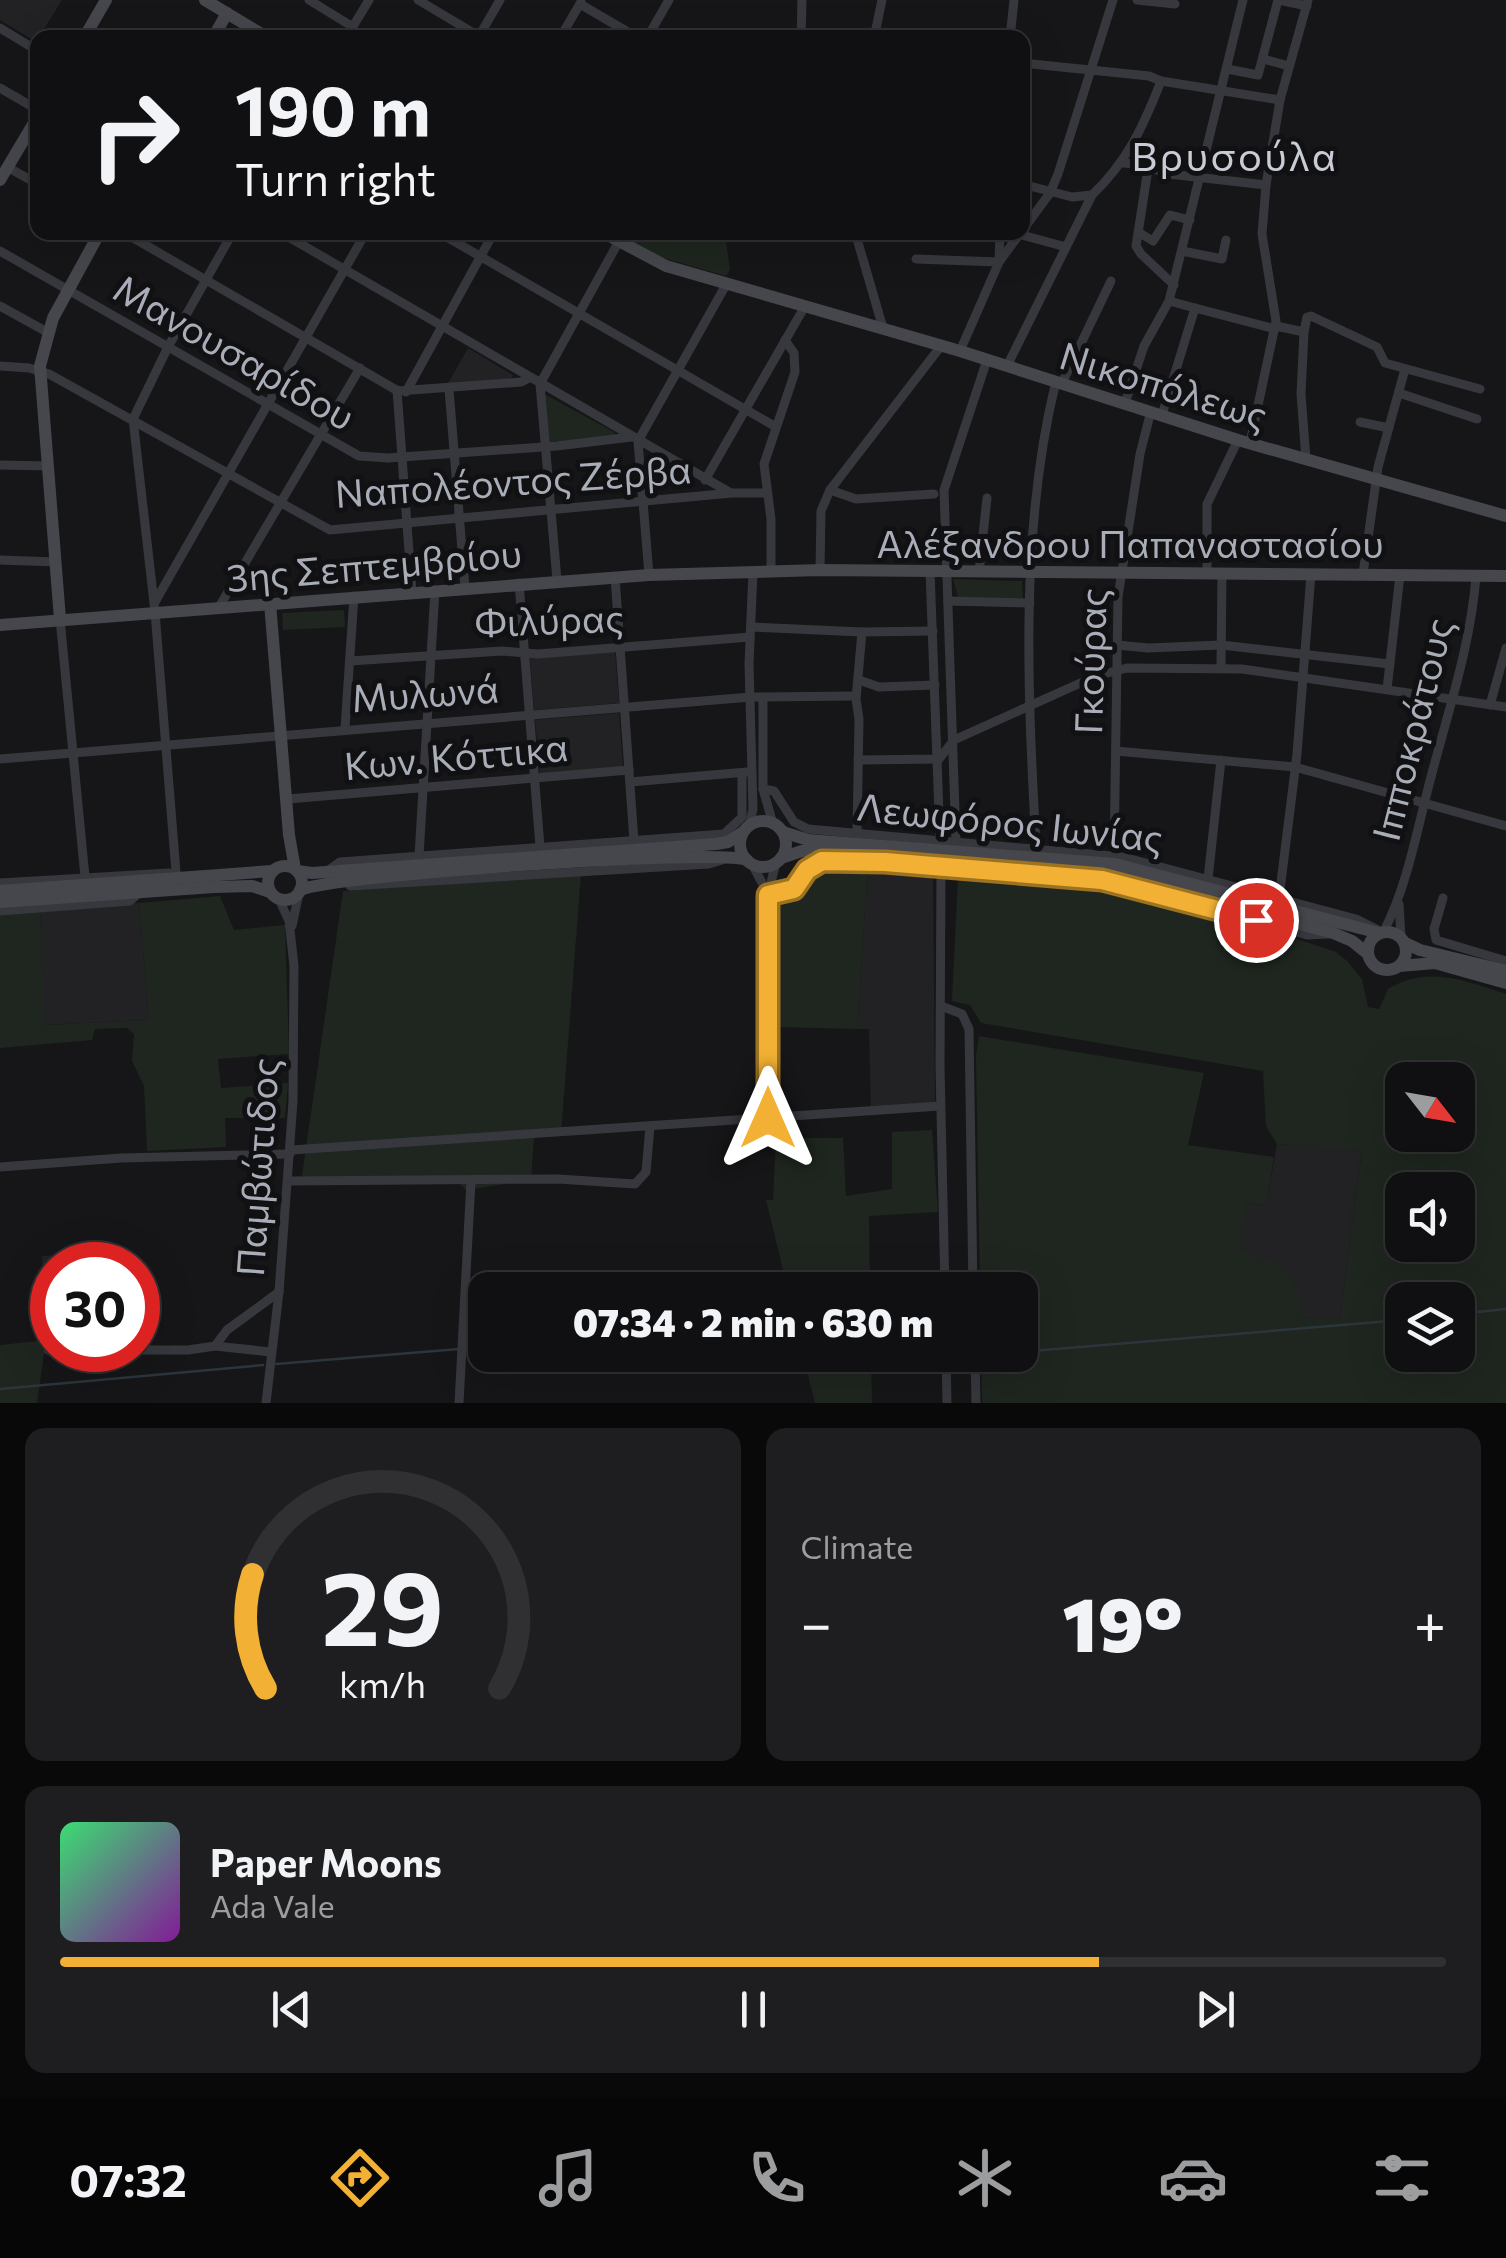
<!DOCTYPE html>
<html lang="en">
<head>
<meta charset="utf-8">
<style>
	body { margin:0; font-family:Commissioner,sans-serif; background:#1e1e20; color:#f1f3f6; height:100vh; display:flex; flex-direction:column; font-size:38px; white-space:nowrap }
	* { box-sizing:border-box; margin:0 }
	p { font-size:32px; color:#9c9d9f }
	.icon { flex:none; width:55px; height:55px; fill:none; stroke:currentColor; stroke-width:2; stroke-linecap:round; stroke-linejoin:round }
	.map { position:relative; height:1403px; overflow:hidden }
	.drawer { display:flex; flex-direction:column; gap:25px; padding:25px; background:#09090a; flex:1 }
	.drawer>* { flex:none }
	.guide { position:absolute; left:30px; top:30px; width:1000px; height:210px; border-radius:20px; box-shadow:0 10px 40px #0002,0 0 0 2px #303032; background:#101012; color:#f1f3f6; overflow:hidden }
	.needle { width:65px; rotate:121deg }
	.buttons { position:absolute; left:1385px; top:1062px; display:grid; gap:20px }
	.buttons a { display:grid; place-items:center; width:90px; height:90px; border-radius:20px; background:#101012; box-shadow:0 10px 40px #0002,0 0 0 2px #303032; font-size:50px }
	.speed { position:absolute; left:30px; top:1242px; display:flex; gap:20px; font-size:50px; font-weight:700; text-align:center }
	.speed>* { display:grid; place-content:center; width:130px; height:130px; border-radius:50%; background:#101012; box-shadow:0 10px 40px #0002,0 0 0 2px #303032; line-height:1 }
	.speed .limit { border:15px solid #d22; background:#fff; color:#111 }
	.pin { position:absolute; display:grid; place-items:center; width:85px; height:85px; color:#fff; margin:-42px; border:5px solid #fff; border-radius:50%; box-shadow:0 2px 10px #0007 }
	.me { position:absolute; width:110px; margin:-55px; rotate:0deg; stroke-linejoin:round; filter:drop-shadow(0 0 8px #0008) }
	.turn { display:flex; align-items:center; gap:35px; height:210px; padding:0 40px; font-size:45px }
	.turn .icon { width:130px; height:130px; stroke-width:2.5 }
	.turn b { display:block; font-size:70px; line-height:85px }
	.big { font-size:75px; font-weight:800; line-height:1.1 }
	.drawer .tile { flex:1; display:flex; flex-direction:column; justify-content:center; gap:15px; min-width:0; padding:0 35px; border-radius:20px; background:#1e1e20 }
	.drawer .dial { align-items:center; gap:0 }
	.dial svg { height:260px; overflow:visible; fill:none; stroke:#303032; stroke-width:7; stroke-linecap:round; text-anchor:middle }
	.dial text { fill:#f1f3f6; stroke:none }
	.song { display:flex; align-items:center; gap:30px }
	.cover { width:120px; height:120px; border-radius:15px; background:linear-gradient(135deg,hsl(140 70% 55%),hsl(290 70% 35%)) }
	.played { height:10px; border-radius:5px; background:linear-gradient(90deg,#f2b134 75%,#303032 75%) }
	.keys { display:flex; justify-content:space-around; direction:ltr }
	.heat { display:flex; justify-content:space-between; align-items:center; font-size:55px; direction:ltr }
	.drawer .tiles { flex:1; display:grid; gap:25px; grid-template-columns:1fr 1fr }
	.tile:last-child { grid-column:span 2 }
	.trip { position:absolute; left:468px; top:1272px; width:570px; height:100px; border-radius:20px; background:#101012; box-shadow:0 10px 40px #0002,0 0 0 2px #303032; font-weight:800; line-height:100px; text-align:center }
	.dock { display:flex; height:160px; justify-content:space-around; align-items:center; background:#060607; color:#9c9d9f }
	.dock .icon { width:70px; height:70px }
	.dock .on { color:#f2b134 }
	.dock b { font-size:45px; color:#f1f3f6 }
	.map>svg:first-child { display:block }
	.built { fill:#222225 }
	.green { fill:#1e261f; fill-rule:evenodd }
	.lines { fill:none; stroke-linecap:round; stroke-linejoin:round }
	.stream { stroke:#2c353c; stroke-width:2.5 }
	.street { stroke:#37383d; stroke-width:9 }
	.secondary { stroke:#45474d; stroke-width:12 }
	.route-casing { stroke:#9d7322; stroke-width:25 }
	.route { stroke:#f2b134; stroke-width:18 }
	.labels { text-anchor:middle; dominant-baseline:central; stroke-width:10; stroke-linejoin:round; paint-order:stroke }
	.street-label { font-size:38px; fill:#a8adb8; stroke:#111113 }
	.neighbourhood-label { font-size:40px; letter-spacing:2.5px; fill:#c9ccd4; stroke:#111113 }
</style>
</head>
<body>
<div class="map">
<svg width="1506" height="1403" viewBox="0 0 1506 1403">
	<rect width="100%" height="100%" fill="#161618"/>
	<g class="built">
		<path d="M0 0H62L36 42 0 20Z"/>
		<path d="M468 348 513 375 512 378 447 385Z"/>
		<path d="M615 652 619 703 534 710 530 658Z"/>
		<path d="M619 713 623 767 540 775 535 720Z"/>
		<path d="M868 865 933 869 935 1103 871 1116 869 1029H857Z"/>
		<path d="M139 903 149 1020 44 1025 40 911Z"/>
		<path d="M1277 1144 1362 1149 1340 1321 1302 1317 1238 1251 1247 1203 1266 1205Z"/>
		<path d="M104 1252 105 1265H52V1340H46L42 1256Z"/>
	</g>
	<g class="green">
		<path d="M634 233H725L730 270 726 276 660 257 631 241Z"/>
		<path d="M544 394 614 432 616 437 547 442Z"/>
		<path d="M953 579 1022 581 1023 600 958 597Z"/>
		<path d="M344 610 345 627 283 630 282 613Z"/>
		<path d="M824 865H868L857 1029 775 1027V900L797 894 812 871Z"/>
		<path d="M581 874 561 1134 534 1136 531 1180 466 1190 458 1182 301 1183 343 891Z"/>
		<path d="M958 877 1111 890 1270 930 1336 952 1347 961 1362 979 1368 1007 1379 1009 1388 989C1428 965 1465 981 1506 994V1403H982L981 1355H1020V1290H980L976 1056 979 1036 1204 1073 1188 1145 1274 1157 1266 1205 1247 1203 1239 1251 1280 1264 1302 1295 1303 1317 1340 1320 1362 1150 1277 1144 1266 1126 1263 1071 981 1023 970 1005 952 1001ZM1402 1080H1458V1135H1402ZM1402 1190H1458V1245H1402ZM1402 1300H1458V1355H1402Z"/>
		<path d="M220 896 234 930 285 925 289 1054 218 1059 221 1088 288 1083 285 1118H225L226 1147 147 1151 144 1086 132 1061 134 1034 127 1028 95 1029 92 1040 0 1048V913L40 911 45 1025 149 1020 139 903Z"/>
		<path d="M932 1130 938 1212 869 1216 870 1290H788L766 1200H773L776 1138H843L846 1196 892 1189V1132Z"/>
		<path d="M46 1340 37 1403H0V1345Z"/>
		<path d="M803 1355H871L872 1403H815Z"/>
	</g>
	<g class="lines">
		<g class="stream">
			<path d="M1458 1314 1506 1309"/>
			<path d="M467 1349 485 1347"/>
			<path d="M1020 1352 1402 1320"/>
			<path d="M803 1355 856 1363 940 1360"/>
			<path d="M982 1356 992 1355"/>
			<path d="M276 1364 459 1349"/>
			<path d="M0 1389 263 1365"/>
		</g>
		<g class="street">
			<path d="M309 0 353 27"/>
			<path d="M418 0 482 38"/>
			<path d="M1137 0 1175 4"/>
			<path d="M1279 0 1307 6"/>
			<path d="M580 4 638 38"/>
			<path d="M0 28 38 51"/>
			<path d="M346 38 369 0"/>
			<path d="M478 38 500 0"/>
			<path d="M560 38 581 2"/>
			<path d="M647 38 669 0"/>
			<path d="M801 38 802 0"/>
			<path d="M874 38 882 0"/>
			<path d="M1010 38 1014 0"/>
			<path d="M1263 59 1289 66"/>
			<path d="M1022 63 1149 76 1161 81 1280 100"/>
			<path d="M1227 69 1258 75 1278 0"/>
			<path d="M0 88 38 110"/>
			<path d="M1123 163 1137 164 1169 174 1266 185"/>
			<path d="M7 167 38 184"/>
			<path d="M1148 169 1136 246 1141 254 1174 285"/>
			<path d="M1022 184 1072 197 1092 195C1127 162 1144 125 1161 81"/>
			<path d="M1022 231 1050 193 1058 174 1113 0"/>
			<path d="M123 232 398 391 521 382 529 378"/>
			<path d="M280 232 729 492"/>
			<path d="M438 232 776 427"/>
			<path d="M855 232 883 328"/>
			<path d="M1138 232 1153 241 1170 215 1190 220"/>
			<path d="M1015 233 1066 247"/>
			<path d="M0 251 359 456 388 458 557 446 631 437"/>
			<path d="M1182 251 1222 259 1226 240"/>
			<path d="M916 259 999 262 1000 232"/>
			<path d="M0 306 47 332"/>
			<path d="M1195 308 1275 329"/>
			<path d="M1276 326 1304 332 1307 317 1311 316 1377 347 1385 363 1480 389"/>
			<path d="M1304 332 1301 394 1306 459"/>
			<path d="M960 351 999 262 1021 232"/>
			<path d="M0 366 29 368 49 374 330 530 732 493H767"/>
			<path d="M1007 366 1092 195"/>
			<path d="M1062 383 1111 281"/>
			<path d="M449 389 465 587"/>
			<path d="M397 390 412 592"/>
			<path d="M406 392 494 232"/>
			<path d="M1399 393 1477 419"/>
			<path d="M1125 403 1144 346 1169 301 1243 0"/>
			<path d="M1162 415 1195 308 1169 301"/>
			<path d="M1360 422 1389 428"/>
			<path d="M1250 443 1276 321 1262 234 1266 185 1280 100 1308 0"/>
			<path d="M0 465 48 466"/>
			<path d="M705 480 805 306"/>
			<path d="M830 490 856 499 934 494"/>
			<path d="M0 560 56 562"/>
			<path d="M820 570 821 511 830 490 941 346"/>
			<path d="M771 571V519L764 464 795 372 794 353 785 340"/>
			<path d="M930 571 940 841"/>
			<path d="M979 572 987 498"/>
			<path d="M1207 573V504L1238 440"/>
			<path d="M1363 574 1378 467 1405 369"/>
			<path d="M649 575 638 441 727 283"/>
			<path d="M615 577 634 841"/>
			<path d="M557 580 540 384 624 232"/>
			<path d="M519 583 540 847"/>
			<path d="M948 601 1030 603"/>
			<path d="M155 602 366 232"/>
			<path d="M219 607 360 368"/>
			<path d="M60 619 85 877"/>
			<path d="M751 627 862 632 933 631"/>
			<path d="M1117 645 1148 648 1221 645 1390 664"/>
			<path d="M350 661 502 651 538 654 750 637"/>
			<path d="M1221 667 1222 573"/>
			<path d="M859 680 879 687 935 685"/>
			<path d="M1387 689 1400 575"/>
			<path d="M763 697V789L773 824"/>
			<path d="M1490 705 1506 648"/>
			<path d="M345 728 354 596"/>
			<path d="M1116 751 1295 767 1506 826"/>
			<path d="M0 759 751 697 856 696"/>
			<path d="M858 760 939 759 954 740 1096 676 1127 668 1242 669 1506 707"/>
			<path d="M630 782 747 772"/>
			<path d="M763 789 774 791 794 822 808 829 1123 857 1356 919 1378 930"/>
			<path d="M288 799 629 770"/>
			<path d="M749 826 753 809 749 664 753 572"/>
			<path d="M857 833 859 719 856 699 862 632"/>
			<path d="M956 842 944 490 987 360"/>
			<path d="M1036 847C1028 694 1019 531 1056 381"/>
			<path d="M1114 855 1118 597 1140 454 1151 411"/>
			<path d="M419 856 435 590"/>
			<path d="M752 864 767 892"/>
			<path d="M941 868 940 1067 945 1290"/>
			<path d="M176 872 155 612 133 419 168 347 233 232"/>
			<path d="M326 872 340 862 724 834 742 817V773"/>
			<path d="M1208 879 1221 760"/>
			<path d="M0 883 169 873"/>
			<path d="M350 886 709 864 722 860"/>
			<path d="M768 895 794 889 814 865 833 859 1087 879 1140 888 1307 935 1329 934"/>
			<path d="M1279 898 1297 754 1311 574"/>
			<path d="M1443 898 1434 929 1436 940 1506 961"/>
			<path d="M1399 904 1401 937"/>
			<path d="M0 911 130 901 139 893"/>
			<path d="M292 926 299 893"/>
			<path d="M1384 931C1408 884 1417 829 1431 777 1448 712 1471 644 1476 576"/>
			<path d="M941 1006 962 1014 969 1029 973 1290"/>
			<path d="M768 1118V895L776 862"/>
			<path d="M291 1150 940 1106"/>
			<path d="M0 1167 121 1158 290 1154"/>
			<path d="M288 1181 558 1179 635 1184 646 1172 650 1126"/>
			<path d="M215 1346 271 1352"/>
			<path d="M48 1350H188L215 1346 227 1330 279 1292"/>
			<path d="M946 1355 947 1403"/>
			<path d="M975 1355 976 1403"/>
			<path d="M266 1403 279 1292 293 1101 294 966 289 921 279 899"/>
			<path d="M459 1403 471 1181"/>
		</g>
		<g class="secondary">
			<path d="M205 0 268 38"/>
			<path d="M84 38 106 0"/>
			<path d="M213 38 227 13"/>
			<path d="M0 180 38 116"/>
			<path d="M602 232 666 266 960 351 1238 440 1506 516"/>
			<path d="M270 603 289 835 295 869"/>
			<path d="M60 619 40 366 53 318 100 232"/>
			<path d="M0 625 649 575 820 570 1506 576"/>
			<circle cx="763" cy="844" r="23"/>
			<path d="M783 832 808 840 1115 864 1379 933"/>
			<path d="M781 858 802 851 817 850 1100 871 1333 933 1352 941 1367 953"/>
			<circle cx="285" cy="883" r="17"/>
			<path d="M297 871 312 873 716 844 728 842 743 832"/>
			<path d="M300 890C333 875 716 848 747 860"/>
			<path d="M0 891 272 871"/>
			<path d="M0 902 214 887 252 886 270 892"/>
			<circle cx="1387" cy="951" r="19"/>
			<path d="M1405 943 1420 950 1506 971"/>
			<path d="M1399 966 1435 963 1506 983"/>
		</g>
	</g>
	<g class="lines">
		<g class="route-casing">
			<path id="route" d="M768 1118V895L794 889 807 870 822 861 885 862 1102 880 1256 920"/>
		</g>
		<use href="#route" class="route"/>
	</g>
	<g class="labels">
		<g class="street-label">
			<text transform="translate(235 351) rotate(30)">Μανουσαρίδου</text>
			<text transform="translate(1164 384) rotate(17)">Νικοπόλεως</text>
			<text transform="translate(513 480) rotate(-4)">Ναπολέοντος Ζέρβα</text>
			<text x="1130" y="542">Αλέξανδρου Παπαναστασίου</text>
			<text transform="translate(374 564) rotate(-5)">3ης Σεπτεμβρίου</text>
			<text transform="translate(549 619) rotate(-2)">Φιλύρας</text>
			<text transform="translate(1089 661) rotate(-88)">Γκούρας</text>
			<text transform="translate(425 692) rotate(-4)">Μυλωνά</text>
			<text transform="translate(1411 729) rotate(-76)">Ιπποκράτους</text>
			<text transform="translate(456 755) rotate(-5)">Κων. Κόττικα</text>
			<text transform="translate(1010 821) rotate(6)">Λεωφόρος Ιωνίας</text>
			<text transform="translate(256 1167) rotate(-86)">Παμβώτιδος</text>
		</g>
		<g class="neighbourhood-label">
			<text x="1235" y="154">Βρυσούλα</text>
		</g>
	</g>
</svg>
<div class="buttons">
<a><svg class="needle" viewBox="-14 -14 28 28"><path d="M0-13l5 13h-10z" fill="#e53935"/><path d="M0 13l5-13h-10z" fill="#9c9d9f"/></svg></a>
<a><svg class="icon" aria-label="sound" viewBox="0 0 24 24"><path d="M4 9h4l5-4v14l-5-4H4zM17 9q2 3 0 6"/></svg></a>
<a><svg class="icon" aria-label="layers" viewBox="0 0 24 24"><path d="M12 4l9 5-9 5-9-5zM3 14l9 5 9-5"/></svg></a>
</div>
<div class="speed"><div class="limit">30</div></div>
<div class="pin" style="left:1256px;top:920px;background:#d93025"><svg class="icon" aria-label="arrive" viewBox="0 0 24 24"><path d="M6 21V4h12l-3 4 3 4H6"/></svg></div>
<svg class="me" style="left:768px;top:1118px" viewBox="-20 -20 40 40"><path d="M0-17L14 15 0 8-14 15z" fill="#f2b134" stroke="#fff" stroke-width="4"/></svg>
<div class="trip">07:34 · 2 min · 630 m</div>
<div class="guide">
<div class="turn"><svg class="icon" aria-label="right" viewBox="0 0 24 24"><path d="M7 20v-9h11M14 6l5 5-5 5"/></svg><div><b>190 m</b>Turn right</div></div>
</div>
</div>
<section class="drawer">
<div class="tiles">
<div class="tile dial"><svg viewBox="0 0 100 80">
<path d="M14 69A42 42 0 1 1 86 69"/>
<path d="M14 69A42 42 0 0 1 10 34" stroke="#f2b134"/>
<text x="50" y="56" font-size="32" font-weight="700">29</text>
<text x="50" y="72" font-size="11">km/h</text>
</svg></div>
<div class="tile"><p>Climate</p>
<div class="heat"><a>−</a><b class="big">19°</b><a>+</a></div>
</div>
<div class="tile">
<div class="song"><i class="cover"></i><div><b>Paper Moons</b><p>Ada Vale</p></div></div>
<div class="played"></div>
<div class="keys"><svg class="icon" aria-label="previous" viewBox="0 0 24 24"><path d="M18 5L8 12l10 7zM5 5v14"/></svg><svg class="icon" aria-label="pause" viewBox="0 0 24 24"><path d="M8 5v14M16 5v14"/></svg><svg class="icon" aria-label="next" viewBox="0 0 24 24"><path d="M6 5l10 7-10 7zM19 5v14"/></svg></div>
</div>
</div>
</section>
<nav class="dock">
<b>07:32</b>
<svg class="icon on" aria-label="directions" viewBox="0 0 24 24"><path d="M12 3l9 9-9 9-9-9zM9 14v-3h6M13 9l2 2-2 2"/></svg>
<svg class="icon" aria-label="music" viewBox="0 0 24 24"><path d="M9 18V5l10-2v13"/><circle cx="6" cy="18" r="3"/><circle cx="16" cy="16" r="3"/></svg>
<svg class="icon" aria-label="phone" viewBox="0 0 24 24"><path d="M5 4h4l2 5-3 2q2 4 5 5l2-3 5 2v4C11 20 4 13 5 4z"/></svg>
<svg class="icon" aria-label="climate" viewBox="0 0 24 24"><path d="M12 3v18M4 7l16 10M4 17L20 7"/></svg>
<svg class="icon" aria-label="car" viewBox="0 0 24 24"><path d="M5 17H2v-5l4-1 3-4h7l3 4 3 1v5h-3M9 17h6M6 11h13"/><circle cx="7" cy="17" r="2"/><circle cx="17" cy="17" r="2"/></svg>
<svg class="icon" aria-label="filters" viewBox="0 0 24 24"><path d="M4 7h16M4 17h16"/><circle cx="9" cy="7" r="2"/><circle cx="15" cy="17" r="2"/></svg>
</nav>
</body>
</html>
